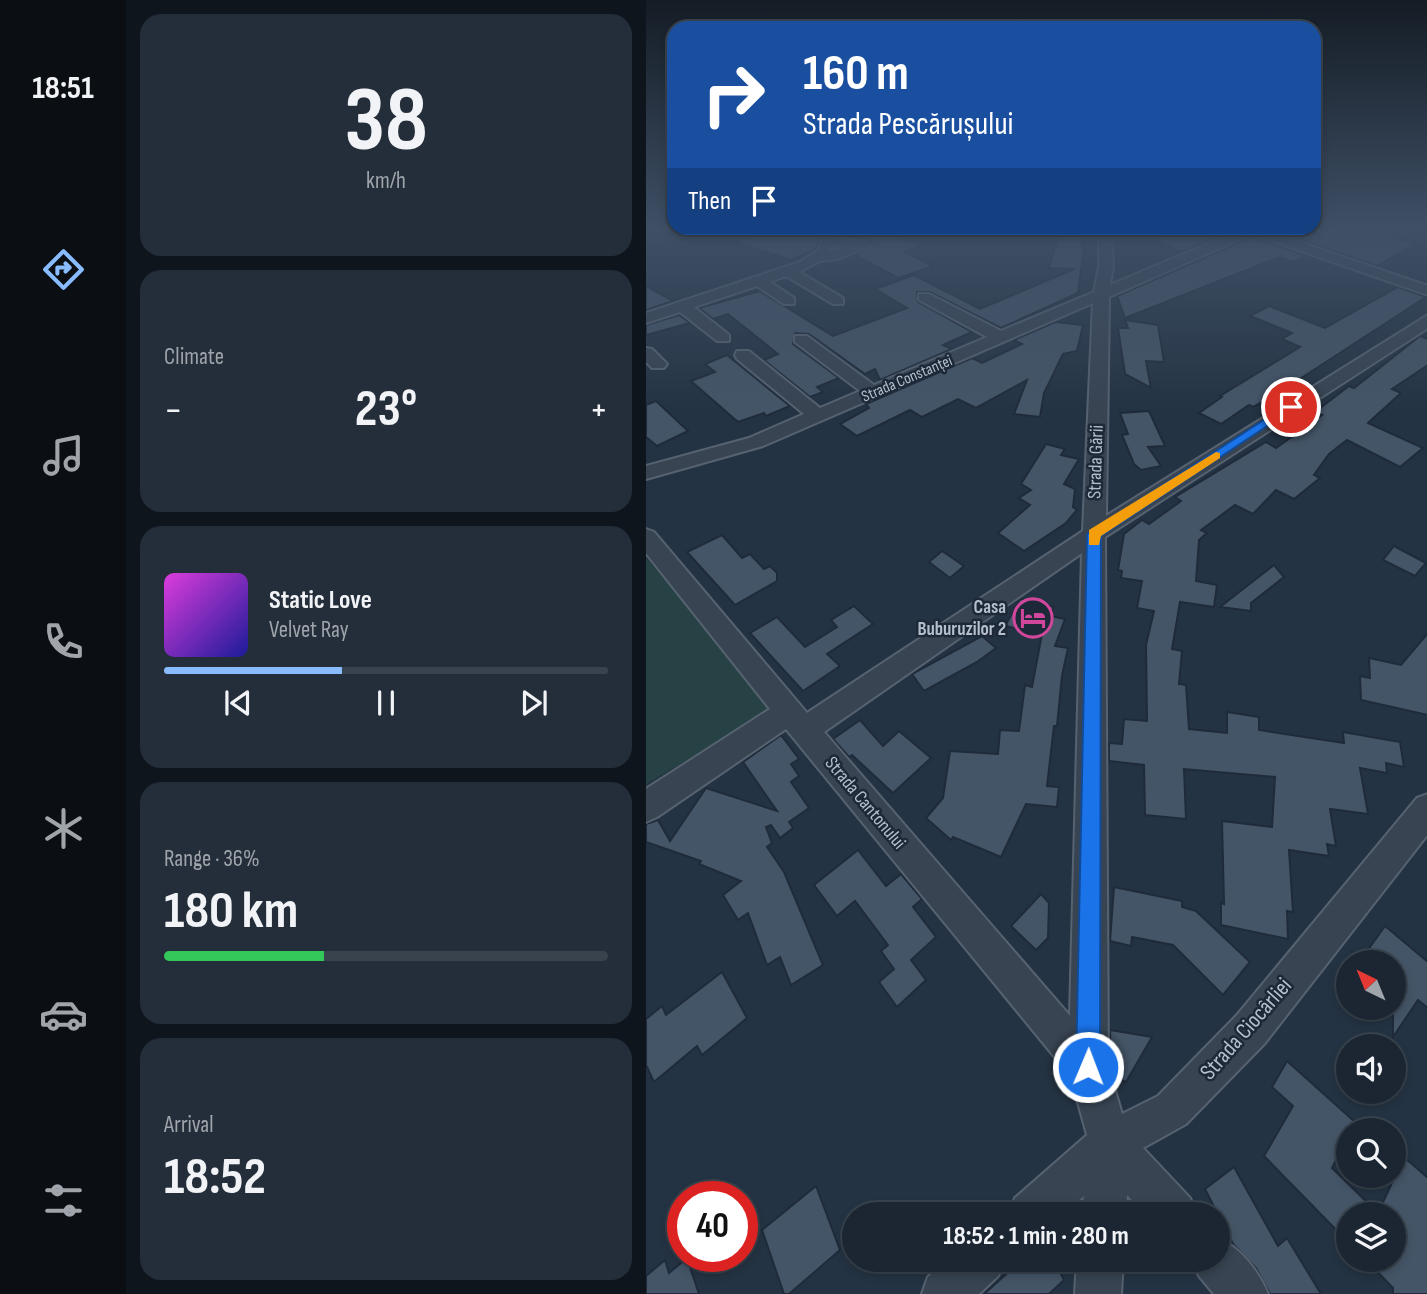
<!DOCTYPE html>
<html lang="en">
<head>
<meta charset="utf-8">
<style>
	body { margin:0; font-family:"Sofia Sans Condensed",sans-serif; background:#242e3a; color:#f1f3f6; height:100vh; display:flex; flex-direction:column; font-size:26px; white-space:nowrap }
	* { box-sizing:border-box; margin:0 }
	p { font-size:23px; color:#a0a5ac }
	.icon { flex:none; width:38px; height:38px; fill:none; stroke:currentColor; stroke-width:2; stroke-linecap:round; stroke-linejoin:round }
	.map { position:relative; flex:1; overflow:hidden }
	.details { display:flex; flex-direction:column; gap:14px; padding:14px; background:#0f151c; width:520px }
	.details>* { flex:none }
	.top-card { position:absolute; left:21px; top:21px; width:654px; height:214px; border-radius:21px; box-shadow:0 4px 10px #0003,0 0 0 2px #39434d; background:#1a4fa0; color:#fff; overflow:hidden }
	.needle { width:46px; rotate:317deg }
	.buttons { position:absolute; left:690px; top:950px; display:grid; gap:14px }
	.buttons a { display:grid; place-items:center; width:70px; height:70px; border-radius:50%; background:#1b2632; box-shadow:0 4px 10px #0003,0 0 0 2px #39434d; font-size:35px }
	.speed { position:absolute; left:21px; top:1181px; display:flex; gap:14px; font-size:35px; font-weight:700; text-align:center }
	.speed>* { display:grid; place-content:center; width:91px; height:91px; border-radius:50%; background:#1b2632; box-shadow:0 4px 10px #0003,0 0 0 2px #39434d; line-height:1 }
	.speed .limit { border:10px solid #d22; background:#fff; color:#111 }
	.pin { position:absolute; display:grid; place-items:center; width:60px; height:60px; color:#fff; margin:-30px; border:4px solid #fff; border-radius:50%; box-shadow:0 2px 7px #0007 }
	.me { position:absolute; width:77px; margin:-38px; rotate:1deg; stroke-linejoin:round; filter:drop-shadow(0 0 5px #0008) }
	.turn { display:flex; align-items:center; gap:24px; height:147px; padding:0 21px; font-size:32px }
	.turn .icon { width:91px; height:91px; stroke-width:2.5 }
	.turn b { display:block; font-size:49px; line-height:60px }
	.then { display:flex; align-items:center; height:66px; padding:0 21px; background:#0003; gap:14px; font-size:26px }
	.big { font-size:52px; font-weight:700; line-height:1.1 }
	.details .widget { flex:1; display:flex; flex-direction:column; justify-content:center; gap:10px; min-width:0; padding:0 24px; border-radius:21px; background:#242e3a }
	.details .dial { align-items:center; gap:0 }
	.dial b { font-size:91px; line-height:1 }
	.song { display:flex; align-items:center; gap:21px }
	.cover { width:84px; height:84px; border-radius:10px; background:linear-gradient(135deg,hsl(300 70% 55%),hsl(240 70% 35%)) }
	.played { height:7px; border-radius:4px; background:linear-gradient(90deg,#88bcff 40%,#39434d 40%) }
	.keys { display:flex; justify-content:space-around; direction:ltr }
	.heat { display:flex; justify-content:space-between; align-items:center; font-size:38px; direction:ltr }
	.charge { height:10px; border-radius:5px; background:linear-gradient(90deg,#34c759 36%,#39434d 0) }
	.trip { position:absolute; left:196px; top:1202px; width:388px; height:70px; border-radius:35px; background:#1b2632; box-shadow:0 4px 10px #0003,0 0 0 2px #39434d; font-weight:700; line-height:70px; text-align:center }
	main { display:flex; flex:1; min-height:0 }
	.menu { display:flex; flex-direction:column; width:126px; justify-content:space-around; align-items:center; background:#0b0f14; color:#a0a5ac }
	.menu .icon { width:49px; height:49px }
	.menu .on { color:#88bcff }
	.menu b { font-size:32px; color:#f1f3f6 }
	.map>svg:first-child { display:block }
	.green { fill:#264244 }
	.building { fill:#445567; stroke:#1f2b3a; stroke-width:2 }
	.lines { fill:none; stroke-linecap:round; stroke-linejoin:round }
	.minor-casing { stroke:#566270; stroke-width:4 }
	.minor { fill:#384452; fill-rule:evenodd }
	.route { fill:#1a73e8; stroke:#114b97; stroke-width:2 }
	.slow { fill:#f59e0b }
	.labels { text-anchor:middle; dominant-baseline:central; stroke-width:5; stroke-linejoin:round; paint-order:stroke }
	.far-street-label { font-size:16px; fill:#b5bfcc; stroke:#1d2938 }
	.street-label { font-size:19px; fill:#b5bfcc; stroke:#1d2938 }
	.poi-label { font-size:19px; font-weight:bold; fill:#b5bfcc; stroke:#1d2938; text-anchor:end }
	.near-street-label { font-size:23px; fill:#b5bfcc; stroke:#1d2938 }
</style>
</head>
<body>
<main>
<nav class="menu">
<b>18:51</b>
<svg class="icon on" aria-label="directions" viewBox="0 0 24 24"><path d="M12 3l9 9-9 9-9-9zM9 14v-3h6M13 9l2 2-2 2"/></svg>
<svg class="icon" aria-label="music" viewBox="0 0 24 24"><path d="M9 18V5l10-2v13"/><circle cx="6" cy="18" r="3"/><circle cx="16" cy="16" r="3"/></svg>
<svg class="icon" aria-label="phone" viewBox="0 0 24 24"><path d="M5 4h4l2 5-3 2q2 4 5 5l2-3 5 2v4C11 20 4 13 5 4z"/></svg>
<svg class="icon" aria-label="climate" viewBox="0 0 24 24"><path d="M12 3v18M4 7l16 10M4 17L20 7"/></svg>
<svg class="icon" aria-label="car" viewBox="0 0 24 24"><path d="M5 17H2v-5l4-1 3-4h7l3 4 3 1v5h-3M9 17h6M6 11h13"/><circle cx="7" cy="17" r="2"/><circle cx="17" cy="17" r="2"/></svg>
<svg class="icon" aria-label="filters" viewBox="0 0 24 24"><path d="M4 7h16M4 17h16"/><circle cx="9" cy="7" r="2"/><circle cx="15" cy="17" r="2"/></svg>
</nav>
<section class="details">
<div class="widget dial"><b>38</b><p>km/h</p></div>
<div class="widget"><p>Climate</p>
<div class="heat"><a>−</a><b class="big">23°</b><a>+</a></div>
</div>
<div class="widget">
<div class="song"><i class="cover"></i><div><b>Static Love</b><p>Velvet Ray</p></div></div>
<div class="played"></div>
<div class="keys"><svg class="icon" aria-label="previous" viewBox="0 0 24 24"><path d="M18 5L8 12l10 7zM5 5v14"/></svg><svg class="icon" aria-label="pause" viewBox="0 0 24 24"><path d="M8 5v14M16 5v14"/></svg><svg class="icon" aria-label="next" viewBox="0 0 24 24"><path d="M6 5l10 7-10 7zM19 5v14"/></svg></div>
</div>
<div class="widget"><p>Range · 36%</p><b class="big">180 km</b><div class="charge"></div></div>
<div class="widget"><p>Arrival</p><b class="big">18:52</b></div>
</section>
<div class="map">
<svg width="782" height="1294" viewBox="0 0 782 1294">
	<rect width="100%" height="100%" fill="#243343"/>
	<path class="green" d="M0 558 130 708 0 784Z"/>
	<g class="building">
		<path d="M119 229 143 236 148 233 156 235 162 229H179L169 249 145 260 89 242Z"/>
		<path d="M197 229 241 230 275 246 259 252 287 266 252 278 209 255 228 244 218 238 194 237Z"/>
		<path d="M414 229H432L431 234 436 235V249H438L432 293 355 328 284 292H271L272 302 326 332 297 345 306 349 234 380 229 369 219 374 163 334 149 333 147 344 193 378 171 387 177 392 164 397 118 360 132 354 82 314 67 319 53 308 114 291 187 336 261 308 229 289 268 275 334 309 428 269 403 268Z"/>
		<path d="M535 229H590L536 252 506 239Z"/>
		<path d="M624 229H723L769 244 731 266Z"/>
		<path d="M606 237 661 256 647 262 634 257 479 318 471 296Z"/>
		<path d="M0 286 27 301 0 310Z"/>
		<path d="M752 287 780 297 626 397 607 407 603 405 575 424 553 413 576 397 574 396 654 347 636 339 646 333 604 316 623 306 679 328Z"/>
		<path d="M33 315 44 323 0 335V325Z"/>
		<path d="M479 320 512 325 518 362 500 361 505 388 479 374 472 328H482Z"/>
		<path d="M409 322 437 325 431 351 417 354 398 393 394 417 368 414 381 380 330 408 312 399 276 417 264 410 211 436 194 424 223 408 220 404 326 358 336 363 376 344 368 340Z"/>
		<path d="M774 336 782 339V365L746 389 755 393 722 423 777 448 754 467 701 440 683 454 668 475 674 478 648 499 630 490 607 514 589 505 555 530 561 533 553 540 550 581 571 585 568 607 534 602 526 649 536 651 533 684 540 685 543 729 581 733V712L613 717V730L698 743 697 732 754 742 758 767 740 763 741 773 714 768 722 814 684 809 690 846 681 844 683 856 643 850 647 912 641 911 642 939 575 925V903L578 904 576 821 626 827 629 777 538 769 540 819 499 815 498 765 463 761V743L476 744 478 719 501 721 500 645 508 611 491 608 496 581 475 578 476 571 472 570 478 534 496 520 503 524 535 501 529 497 620 442 630 448 676 415 669 412 703 386 708 388Z"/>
		<path d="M81 355 97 368 144 406 120 416 118 413 92 422 45 381 69 372 59 364Z"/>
		<path d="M10 401 42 431 11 446 0 437V405Z"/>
		<path d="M503 411 519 446 502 447 515 466 495 470 488 464 476 435 482 434 474 413Z"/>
		<path d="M400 444 419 449 415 455 433 459 418 484 429 489 427 507 431 510 420 523 378 551 352 533 384 505 373 498 385 490 375 484Z"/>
		<path d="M76 535 96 558 104 554 118 569 124 566 131 573V581L89 605 41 552Z"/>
		<path d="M748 546 780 563 769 576 737 560Z"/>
		<path d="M296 551 318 566 304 578 283 562Z"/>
		<path d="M628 565 638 577 605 603V611L574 607Z"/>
		<path d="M374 599 408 607 404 616 419 619 409 646 422 648 416 676 411 726H408L401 786 413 787 411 807 380 804 355 857 307 837 305 840 280 818 297 798 304 751 352 754 354 730 373 731 379 685 386 687 396 634 359 626Z"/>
		<path d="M208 606 227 624 181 654 194 666 157 691 104 633 131 617 159 647 191 627 185 620Z"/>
		<path d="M782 633V715L715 700 714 676 724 678 723 658 755 665Z"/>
		<path d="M336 636 350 648 331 662 278 691 266 674Z"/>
		<path d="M214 720 237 746 253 731 285 758 247 793 206 755 203 757 187 739Z"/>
		<path d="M135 735 153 759 145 764 153 776 145 782 163 808 143 822 147 828 134 838 125 825 120 827 126 843 121 847 138 872 177 965 145 985 134 957 121 965 102 913 92 920 77 895 95 881 53 864 55 861 0 842V824L12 820 24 841 60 788 131 811 97 762Z"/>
		<path d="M212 850 240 886 255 874 276 899 267 907 290 937 265 960 280 980 251 1007 233 982 248 969 235 951 242 945 209 901 191 916 168 885Z"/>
		<path d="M468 887 536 901V907L550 911 604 962 577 995 527 945 486 937 485 946 464 941Z"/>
		<path d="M395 894 403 903 402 938 390 950 365 926Z"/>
		<path d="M739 926 782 962V1008L772 1000 747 1037V962H729L719 954Z"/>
		<path d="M76 972 101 1018 56 1055 51 1046 8 1082 0 1065V1019L16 1006 20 1015Z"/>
		<path d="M464 1030 506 1037 480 1082 468 1077 465 1067Z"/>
		<path d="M641 1061 709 1122 686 1168 732 1213 758 1157 782 1178V1294H747V1288L720 1260H747V1214H702V1242L618 1156 647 1106 626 1087Z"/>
		<path d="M588 1167 632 1246 641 1238 675 1294H624L610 1268 587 1244 559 1189Z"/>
		<path d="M170 1186 194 1250 143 1294H138L116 1230Z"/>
		<path d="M41 1258 53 1294H0V1276L19 1260 23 1273Z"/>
		<path d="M376 1260H408L418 1280 403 1294H338Z"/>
	</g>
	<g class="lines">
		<g class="minor-casing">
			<g id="minor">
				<path d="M182 229H195L190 239 218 241 225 245 192 259 174 261 153 272 197 298V304H187L140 276 124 282 148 298V304H138L111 286 48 307 83 335V341H71L34 312 0 323V313L154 262 171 251ZM186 246 198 247 183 252Z"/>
				<path d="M453 229H465L467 267 464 285 597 229H616L782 286V295L606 234 463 297 460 516 782 315V328L459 537 462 1067 476 1114 512 1096 591 1015 771 798 782 794V834L619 1043 540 1124 497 1148 544 1198 550 1214H499L481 1195 480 1214H436L438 1196 417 1214H363L369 1198 441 1135 425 1077 140 729 11 817 0 822V789L124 709 0 553V529L8 532 161 713 437 531 447 303 117 446 0 479V466L103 438 158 414 91 359 89 355 91 351H103L174 408 214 391 149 342V336H161L228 385 341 337 273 300V294H283L355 331 448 292 453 267ZM436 553 424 1016 178 732Z"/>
				<path d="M480 229H492V230L486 234Z"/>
				<path d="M0 348 6 349 21 364 18 368H6L0 362Z"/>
				<path d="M572 1238C595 1248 613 1272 622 1294H568L553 1276 546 1260H572Z"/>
				<path d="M302 1260H359L352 1276 333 1294H276L282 1277Z"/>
				<path d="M431 1260H477L475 1294H429Z"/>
			</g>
		</g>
		<use href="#minor" class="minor"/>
	</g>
	<linearGradient id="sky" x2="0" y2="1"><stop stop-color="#141c25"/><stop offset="0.56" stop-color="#3f5066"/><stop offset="1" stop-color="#3f5066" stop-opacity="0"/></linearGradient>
	<rect width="782" height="410" fill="url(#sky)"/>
	<path class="route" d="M641 405 650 407 455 536 454 1067 450 1075 442 1079 433 1075 430 1067 441 534Z"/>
	<path class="slow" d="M570 452 574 453V458L455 536 453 545H443V530Z"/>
	<defs>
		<g id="hotel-ring" transform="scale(2.0125)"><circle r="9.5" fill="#1d2938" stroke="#d1479c" stroke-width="1.5"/><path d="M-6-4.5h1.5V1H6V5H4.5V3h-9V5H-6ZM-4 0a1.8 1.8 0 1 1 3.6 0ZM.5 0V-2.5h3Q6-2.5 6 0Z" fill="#d1479c"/></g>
	</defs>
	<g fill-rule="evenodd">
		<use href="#hotel-ring" x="387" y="618"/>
	</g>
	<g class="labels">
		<g class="far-street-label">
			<text transform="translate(261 379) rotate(-23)">Strada Constanței</text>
		</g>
		<g class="street-label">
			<text transform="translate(450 462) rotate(-88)">Strada Gării</text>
			<text transform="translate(219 803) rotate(50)">Strada Cantonului</text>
		</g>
		<g class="poi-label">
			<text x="360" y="607">Casa<tspan x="360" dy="22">Buburuzilor 2</tspan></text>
		</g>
		<g class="near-street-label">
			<text transform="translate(600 1029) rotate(-49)">Strada Ciocârliei</text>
		</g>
	</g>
</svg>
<div class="buttons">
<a><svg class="needle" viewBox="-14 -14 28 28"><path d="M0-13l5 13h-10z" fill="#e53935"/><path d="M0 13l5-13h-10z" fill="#a0a5ac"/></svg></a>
<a><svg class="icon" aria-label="sound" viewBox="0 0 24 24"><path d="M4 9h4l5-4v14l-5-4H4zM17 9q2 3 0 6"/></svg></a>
<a><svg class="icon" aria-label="search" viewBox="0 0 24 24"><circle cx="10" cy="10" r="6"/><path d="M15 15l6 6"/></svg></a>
<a><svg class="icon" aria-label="layers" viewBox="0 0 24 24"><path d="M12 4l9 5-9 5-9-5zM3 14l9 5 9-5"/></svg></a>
</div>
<div class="speed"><div class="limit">40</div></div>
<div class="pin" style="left:645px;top:407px;background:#d93025"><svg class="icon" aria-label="arrive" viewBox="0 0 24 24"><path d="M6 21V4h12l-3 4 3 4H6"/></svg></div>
<svg class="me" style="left:442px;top:1067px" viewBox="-20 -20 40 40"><circle r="17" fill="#1a73e8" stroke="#fff" stroke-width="3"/><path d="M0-11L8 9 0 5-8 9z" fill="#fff"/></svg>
<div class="trip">18:52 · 1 min · 280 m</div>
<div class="top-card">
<div class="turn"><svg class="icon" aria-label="right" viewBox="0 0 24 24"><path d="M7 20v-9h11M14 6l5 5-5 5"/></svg><div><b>160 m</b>Strada Pescărușului</div></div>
<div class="then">Then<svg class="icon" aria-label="arrive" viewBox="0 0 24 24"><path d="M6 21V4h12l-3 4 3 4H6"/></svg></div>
</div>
</div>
</main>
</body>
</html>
